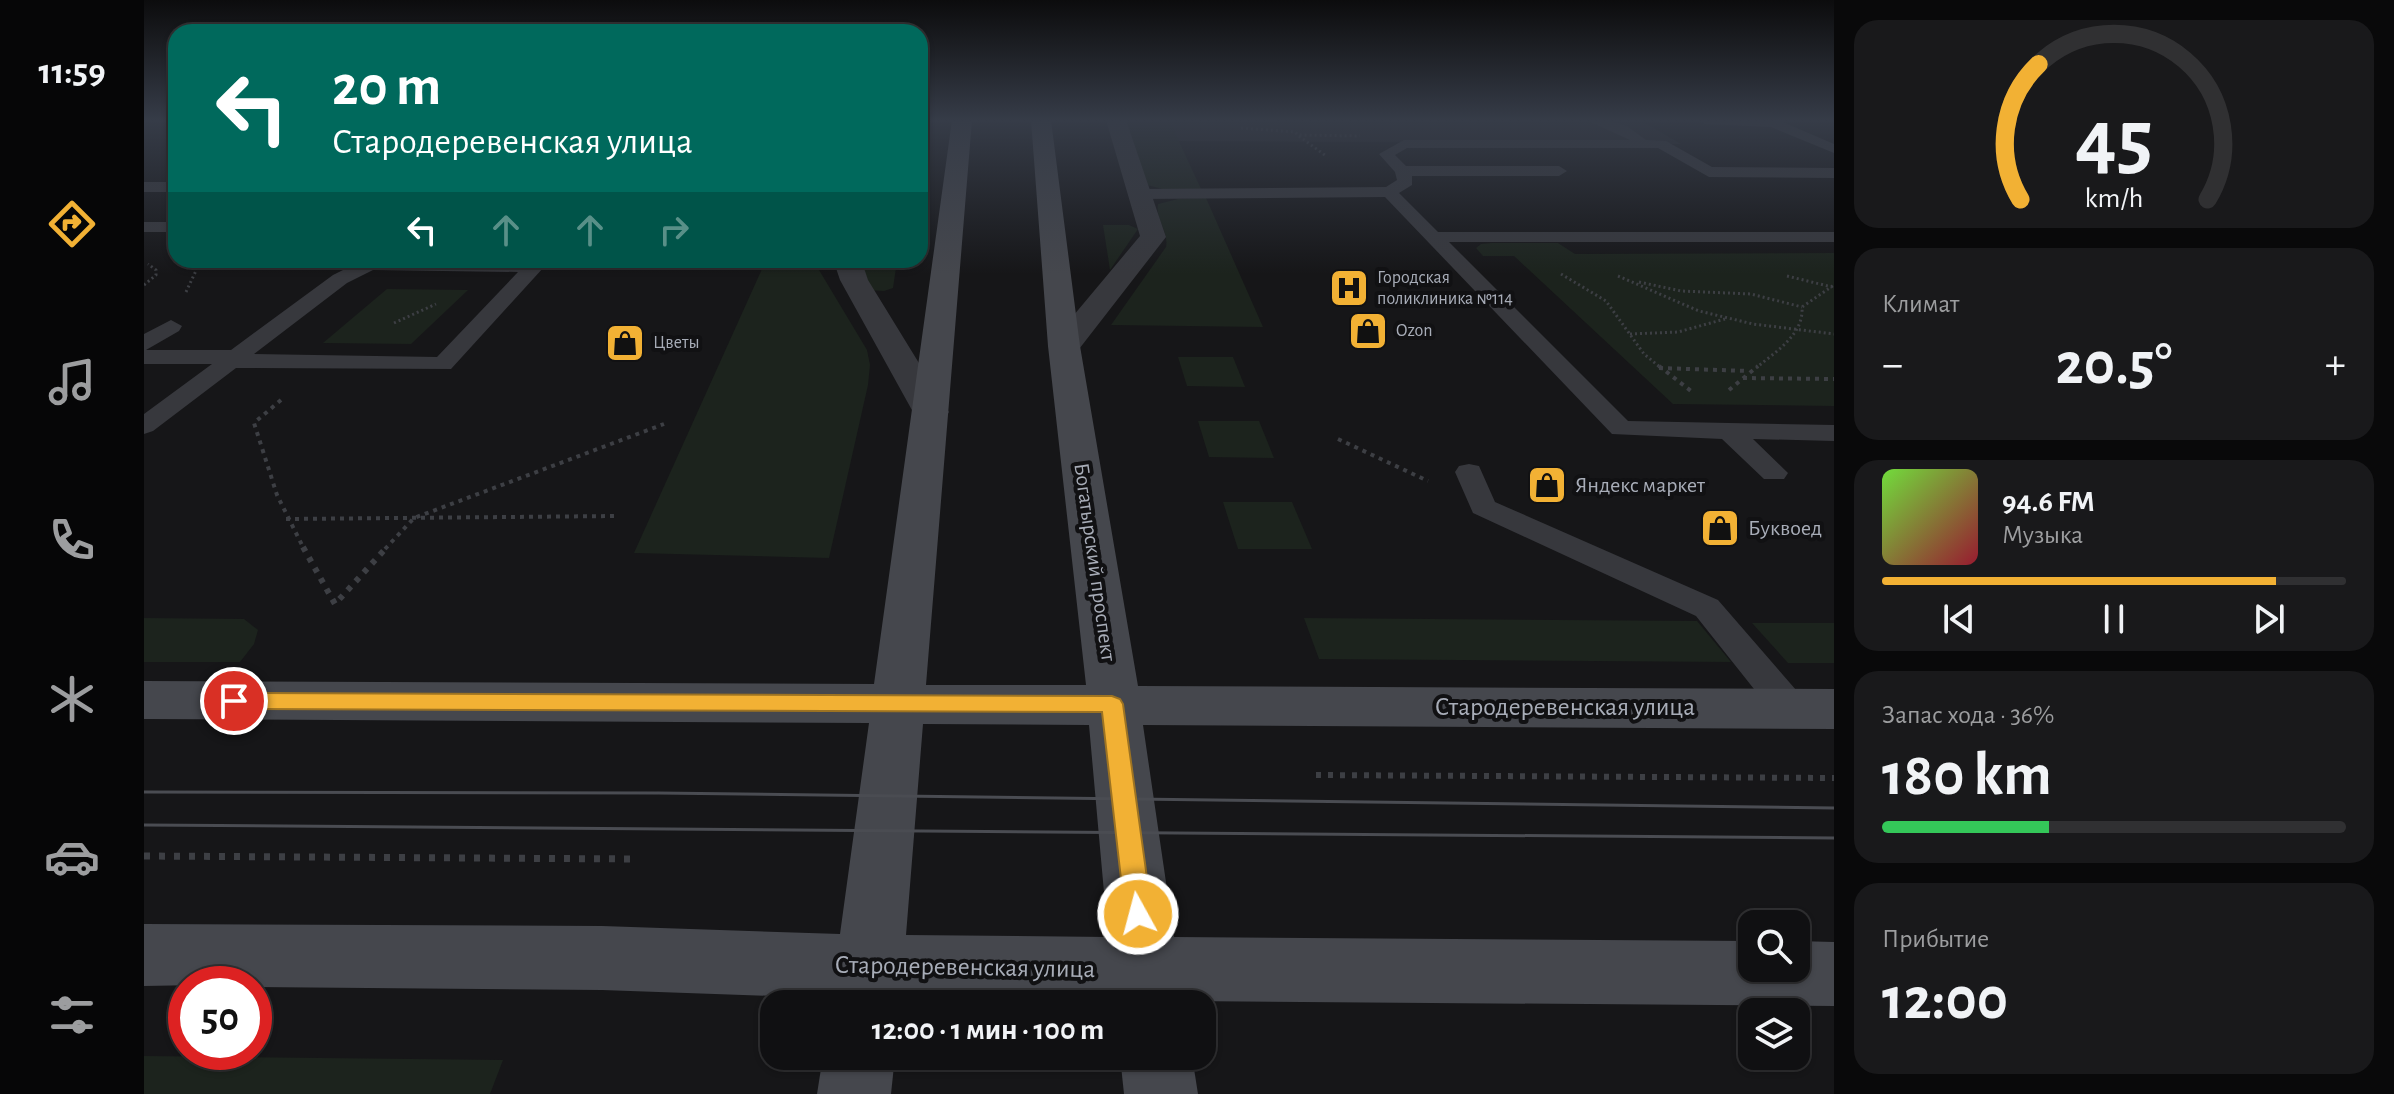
<!DOCTYPE html>
<html lang="ru">
<head>
<meta charset="utf-8">
<style>
	body { margin:0; font-family:"Alegreya Sans",sans-serif; background:#19191b; color:#f1f3f6; height:100vh; display:flex; flex-direction:column; font-size:30px; white-space:nowrap }
	* { box-sizing:border-box; margin:0 }
	p { font-size:26px; color:#9c9d9f }
	.icon { flex:none; width:44px; height:44px; fill:none; stroke:currentColor; stroke-width:2; stroke-linecap:round; stroke-linejoin:round }
	.map { position:relative; flex:1; overflow:hidden }
	.side { display:flex; flex-direction:column; gap:20px; padding:20px; background:#09090a; width:560px }
	.side>* { flex:none }
	.top-card { position:absolute; left:24px; top:24px; width:760px; height:244px; border-radius:24px; box-shadow:0 2px 6px #0004,0 0 0 2px #303032; background:#00695c; color:#fff; overflow:hidden }
	.tools { position:absolute; left:1594px; top:910px; display:grid; gap:16px }
	.tools a { display:grid; place-items:center; width:72px; height:72px; border-radius:16px; background:#101012; box-shadow:0 2px 6px #0004,0 0 0 2px #303032; font-size:40px }
	.speed { position:absolute; left:24px; top:966px; display:flex; gap:16px; font-size:40px; font-weight:700; text-align:center }
	.speed>* { display:grid; place-content:center; width:104px; height:104px; border-radius:50%; background:#101012; box-shadow:0 2px 6px #0004,0 0 0 2px #303032; line-height:1 }
	.speed .limit { border:12px solid #d22; background:#fff; color:#111 }
	.pin { position:absolute; display:grid; place-items:center; width:68px; height:68px; color:#fff; margin:-34px; border:4px solid #fff; border-radius:50%; box-shadow:0 2px 8px #0007 }
	.me { position:absolute; width:88px; margin:-44px; rotate:353deg; stroke-linejoin:round; filter:drop-shadow(0 0 6px #0008) }
	.turn { display:flex; align-items:center; gap:28px; height:168px; padding:0 32px; font-size:36px }
	.turn .icon { width:104px; height:104px; stroke-width:2.5 }
	.turn b { display:block; font-size:56px; line-height:68px }
	.lanes { display:flex; align-items:center; height:76px; padding:0 32px; background:#0003; justify-content:center; gap:40px; direction:ltr }
	.lanes .off { opacity:.35 }
	.big { font-size:60px; font-weight:600; line-height:1.1 }
	.side .card { flex:1; display:flex; flex-direction:column; justify-content:center; gap:12px; min-width:0; padding:0 28px; border-radius:24px; background:#19191b }
	.side .dial { align-items:center; gap:0 }
	.dial svg { height:208px; overflow:visible; fill:none; stroke:#303032; stroke-width:7; stroke-linecap:round; text-anchor:middle }
	.dial text { fill:#f1f3f6; stroke:none }
	.song { display:flex; align-items:center; gap:24px }
	.cover { width:96px; height:96px; border-radius:12px; background:linear-gradient(135deg,hsl(100 70% 55%),hsl(350 70% 35%)) }
	.played { height:8px; border-radius:4px; background:linear-gradient(90deg,#f2b134 85%,#303032 85%) }
	.keys { display:flex; justify-content:space-around; direction:ltr }
	.heat { display:flex; justify-content:space-between; align-items:center; font-size:44px; direction:ltr }
	.charge { height:12px; border-radius:6px; background:linear-gradient(90deg,#34c759 36%,#303032 0) }
	.trip { position:absolute; left:616px; top:990px; width:456px; height:80px; border-radius:24px; background:#101012; box-shadow:0 2px 6px #0004,0 0 0 2px #303032; font-weight:600; line-height:80px; text-align:center }
	main { display:flex; flex:1; min-height:0 }
	.dock { display:flex; flex-direction:column; width:144px; justify-content:space-around; align-items:center; background:#060607; color:#9c9d9f }
	.dock .icon { width:56px; height:56px }
	.dock .selected { color:#f2b134 }
	.dock b { font-size:36px; color:#f1f3f6 }
	.map>svg:first-child { display:block }
	.built { fill:#222225 }
	.green { fill:#1c231d }
	.lines { fill:none; stroke-linecap:round; stroke-linejoin:round }
	.path-far3 { stroke:#3d3f44; stroke-width:3; stroke-dasharray:2 3; stroke-linecap:butt }
	.path-far2 { stroke:#3d3f44; stroke-width:4; stroke-dasharray:4 5; stroke-linecap:butt }
	.path-far1 { stroke:#3d3f44; stroke-width:6; stroke-dasharray:5 7; stroke-linecap:butt }
	.path { stroke:#3d3f44; stroke-width:7; stroke-dasharray:6 9; stroke-linecap:butt }
	.lane { fill:#37383d; fill-rule:evenodd }
	.street { fill:#37383d; fill-rule:evenodd }
	.secondary { fill:#45474d; fill-rule:evenodd }
	.tram { stroke:#4a4c52; stroke-width:3 }
	.route { fill:#f2b134; stroke:#9d7322; stroke-width:2 }
	.labels { text-anchor:middle; dominant-baseline:central; stroke-width:8; stroke-linejoin:round; paint-order:stroke }
	.far-poi-label { font-size:18px; fill:#a8adb8; stroke:#111113; text-anchor:start }
	.poi-label { font-size:22px; fill:#a8adb8; stroke:#111113; text-anchor:start }
	.street-label { font-size:22px; fill:#a8adb8; stroke:#111113 }
	.near-street-label { font-size:26px; fill:#a8adb8; stroke:#111113 }
</style>
</head>
<body>
<main>
<nav class="dock">
<b>11:59</b>
<svg class="icon selected" aria-label="directions" viewBox="0 0 24 24"><path d="M12 3l9 9-9 9-9-9zM9 14v-3h6M13 9l2 2-2 2"/></svg>
<svg class="icon" aria-label="music" viewBox="0 0 24 24"><path d="M9 18V5l10-2v13"/><circle cx="6" cy="18" r="3"/><circle cx="16" cy="16" r="3"/></svg>
<svg class="icon" aria-label="phone" viewBox="0 0 24 24"><path d="M5 4h4l2 5-3 2q2 4 5 5l2-3 5 2v4C11 20 4 13 5 4z"/></svg>
<svg class="icon" aria-label="climate" viewBox="0 0 24 24"><path d="M12 3v18M4 7l16 10M4 17L20 7"/></svg>
<svg class="icon" aria-label="car" viewBox="0 0 24 24"><path d="M5 17H2v-5l4-1 3-4h7l3 4 3 1v5h-3M9 17h6M6 11h13"/><circle cx="7" cy="17" r="2"/><circle cx="17" cy="17" r="2"/></svg>
<svg class="icon" aria-label="filters" viewBox="0 0 24 24"><path d="M4 7h16M4 17h16"/><circle cx="9" cy="7" r="2"/><circle cx="15" cy="17" r="2"/></svg>
</nav>
<div class="map">
<svg width="1690" height="1094" viewBox="0 0 1690 1094">
	<rect width="100%" height="100%" fill="#161618"/>
	<path class="built" d="M1020 120H1496L1537 144 1029 141Z"/>
	<g class="green">
		<path d="M979 120H1025L1058 191H1026L1003 185Z"/>
		<path d="M1062 198 1119 327 967 325 1022 247C1025 231 1011 219 1014 204L1034 199Z"/>
		<path d="M959 225H985L994 229 966 270Z"/>
		<path d="M1348 243H1414L1431 254 1690 253V406L1529 404 1370 256H1339L1332 248 1337 244Z"/>
		<path d="M622 260H669L723 350 726 365 724 385 685 558 490 553Z"/>
		<path d="M723 268H752L749 288 740 291 724 290 715 270Z"/>
		<path d="M243 289 324 290 267 344 179 343Z"/>
		<path d="M1034 357H1089L1101 387 1043 386Z"/>
		<path d="M1054 421H1115L1130 458 1065 457Z"/>
		<path d="M1079 502H1148L1168 549H1094Z"/>
		<path d="M0 618 100 619 114 630 110 644 96 662H0Z"/>
		<path d="M1160 618 1553 621 1587 662 1175 659Z"/>
		<path d="M1608 623H1690V663H1644Z"/>
		<path d="M0 1056 359 1060 346 1094H0Z"/>
	</g>
	<g class="lines">
		<g class="path-far3">
			<path d="M1097 128 1151 132 1154 135 1216 136"/>
			<path d="M1155 136 1182 156"/>
			<path d="M1417 274 1462 301 1500 354 1517 368"/>
			<path d="M1474 276 1555 311 1609 324 1690 334"/>
			<path d="M1643 276 1688 287"/>
			<path d="M1495 282 1537 291 1607 294 1658 307"/>
			<path d="M0 285 12 275V270L4 264"/>
			<path d="M42 292 57 260"/>
			<path d="M250 323 292 304"/>
			<path d="M1486 334 1534 332 1581 319"/>
			<path d="M1612 368C1631 352 1660 335 1658 307L1690 285"/>
		</g>
		<g class="path-far2">
			<path d="M1515 366 1547 391"/>
			<path d="M1515 368 1604 371"/>
			<path d="M1599 378 1690 379"/>
			<path d="M1585 390 1614 366"/>
			<path d="M137 400 110 423 133 495 160 549"/>
			<path d="M1194 439 1284 481"/>
			<path d="M142 519 474 516"/>
			<path d="M241 549 270 518 520 424"/>
		</g>
		<g class="path-far1">
			<path d="M159 547 191 604 243 547"/>
			<path d="M1172 775 1690 778"/>
		</g>
		<path class="path" d="M0 856 492 859"/>
		<g class="lane">
			<path d="M1442 120H1464L1483 126 1502 140 1522 141 1568 167 1690 168V178L1565 177 1514 148H1263L1251 155 1262 166H1415L1423 171 1415 176H1268V185L1255 193 1294 232H1690V242H1305L1484 421 1690 425V441L1609 439 1644 473 1640 479H1620L1578 439 1468 434 1241 197 994 199 986 194 994 189 1242 187 1253 180 1251 172 1235 154 1260 140H1486Z"/>
			<path d="M1554 120H1634L1690 144V153L1627 127 1561 124Z"/>
			<rect x="0" y="182" width="32" height="10"/>
			<rect x="0" y="222" width="32" height="10"/>
			<path d="M219 260 390 261 400 267 307 369 92 368 9 431 0 434V414L68 364H0V334L27 320 38 326 35 331 2 350H87L189 275ZM229 270 374 272 293 357 110 354 203 283Z"/>
			<path d="M1325 464 1335 466 1351 502 1574 600 1659 698 1664 708 1659 718 1646 721 1633 718 1552 616 1329 513 1311 472 1315 466Z"/>
		</g>
		<g class="street">
			<path d="M962 120H982L1022 237 932 353 920 356 908 353 904 346 996 236Z"/>
			<path d="M695 260H723L720 268 724 280 805 412 800 420 787 423 774 420 769 412 696 280 692 268Z"/>
		</g>
		<g class="secondary">
			<path d="M808 120H828L782 685H942L904 346 887 120H907L936 346 994 686 1690 689V729L999 725 1030 937 1608 941V968H1652V941L1690 942V1006L1040 1001V1004H970V1001L756 999V1004H686L687 998 458 990 110 987V984L0 986V924L458 926 696 934 725 723 0 719V681L730 684ZM779 724 945 725 964 937 762 935Z"/>
			<path d="M679 1056H751L747 1094H673Z"/>
			<path d="M976 1056H1048L1054 1094H980Z"/>
		</g>
		<g class="tram">
			<path d="M0 792 514 793 1690 808"/>
			<path d="M0 825 1690 838"/>
		</g>
	</g>
	<linearGradient id="sky" x2="0" y2="1"><stop stop-color="#0c0c0d"/><stop offset="0.44" stop-color="#363c48"/><stop offset="1" stop-color="#363c48" stop-opacity="0"/></linearGradient>
	<rect width="1690" height="274" fill="url(#sky)"/>
	<path class="route" d="M90 693 968 696 976 699 979 704 1008 914 1004 923 994 926 985 923 981 914 958 712 90 709 83 707 80 701 83 695Z"/>
	<defs>
		<g id="hospital-square" transform="scale(2)"><rect x="-9" y="-9" width="18" height="18" rx="4" fill="#f2b134" stroke="#111113"/><path d="M-5-5h3v3.5h4V-5h3V5h-3V1.5h-4V5h-3Z" fill="#111"/></g>
		<g id="shop-square" transform="scale(2)"><rect x="-9" y="-9" width="18" height="18" rx="4" fill="#f2b134" stroke="#111113"/><path d="M-5-2.5h2.3a2.7 3.5 0 0 1 5.4 0H5L5.5 6h-11ZM-1.5-2.5h3a1.5 2.3 0 0 0-3 0Z" fill="#111"/></g>
	</defs>
	<g fill-rule="evenodd">
		<use href="#hospital-square" x="1205" y="288"/>
		<use href="#shop-square" x="1224" y="331"/>
		<use href="#shop-square" x="481" y="343"/>
		<use href="#shop-square" x="1403" y="485"/>
		<use href="#shop-square" x="1576" y="528"/>
	</g>
	<g class="labels">
		<g class="far-poi-label">
			<text x="1233" y="278">Городская<tspan x="1233" dy="21">поликлиника №114</tspan></text>
			<text x="1252" y="331">Ozon</text>
			<text x="509" y="343">Цветы</text>
		</g>
		<g class="poi-label">
			<text x="1431" y="485">Яндекс маркет</text>
			<text x="1604" y="528">Буквоед</text>
		</g>
		<g class="street-label">
			<text transform="translate(951 562) rotate(82)">Богатырский проспект</text>
		</g>
		<g class="near-street-label">
			<text x="1421" y="707">Стародеревенская улица</text>
			<text transform="translate(821 967) rotate(1)">Стародеревенская улица</text>
		</g>
	</g>
</svg>
<div class="tools">
<a><svg class="icon" aria-label="search" viewBox="0 0 24 24"><circle cx="10" cy="10" r="6"/><path d="M15 15l6 6"/></svg></a>
<a><svg class="icon" aria-label="layers" viewBox="0 0 24 24"><path d="M12 4l9 5-9 5-9-5zM3 14l9 5 9-5"/></svg></a>
</div>
<div class="speed"><div class="limit">50</div></div>
<div class="pin" style="left:90px;top:701px;background:#d93025"><svg class="icon" aria-label="arrive" viewBox="0 0 24 24"><path d="M6 21V4h12l-3 4 3 4H6"/></svg></div>
<svg class="me" style="left:994px;top:914px" viewBox="-20 -20 40 40"><circle r="17" fill="#f2b134" stroke="#fff" stroke-width="3"/><path d="M0-11L8 9 0 5-8 9z" fill="#fff"/></svg>
<div class="trip">12:00 · 1 мин · 100 m</div>
<div class="top-card">
<div class="turn"><svg class="icon" aria-label="left" viewBox="0 0 24 24"><path d="M17 20v-9H6M10 6l-5 5 5 5"/></svg><div><b>20 m</b>Стародеревенская улица</div></div>
<div class="lanes"><svg class="icon" aria-label="left" viewBox="0 0 24 24"><path d="M17 20v-9H6M10 6l-5 5 5 5"/></svg><svg class="icon off" aria-label="ahead" viewBox="0 0 24 24"><path d="M12 20V5M6 11l6-6 6 6"/></svg><svg class="icon off" aria-label="ahead" viewBox="0 0 24 24"><path d="M12 20V5M6 11l6-6 6 6"/></svg><svg class="icon off" aria-label="right" viewBox="0 0 24 24"><path d="M7 20v-9h11M14 6l5 5-5 5"/></svg></div>
</div>
</div>
<section class="side">
<div class="card dial"><svg viewBox="0 0 100 80">
<path d="M14 69A42 42 0 1 1 86 69"/>
<path d="M14 69A42 42 0 0 1 21 17" stroke="#f2b134"/>
<text x="50" y="56" font-size="32" font-weight="700">45</text>
<text x="50" y="72" font-size="11">km/h</text>
</svg></div>
<div class="card"><p>Климат</p>
<div class="heat"><a>−</a><b class="big">20.5°</b><a>+</a></div>
</div>
<div class="card">
<div class="song"><i class="cover"></i><div><b>94.6 FM</b><p>Музыка</p></div></div>
<div class="played"></div>
<div class="keys"><svg class="icon" aria-label="previous" viewBox="0 0 24 24"><path d="M18 5L8 12l10 7zM5 5v14"/></svg><svg class="icon" aria-label="pause" viewBox="0 0 24 24"><path d="M8 5v14M16 5v14"/></svg><svg class="icon" aria-label="next" viewBox="0 0 24 24"><path d="M6 5l10 7-10 7zM19 5v14"/></svg></div>
</div>
<div class="card"><p>Запас хода · 36%</p><b class="big">180 km</b><div class="charge"></div></div>
<div class="card"><p>Прибытие</p><b class="big">12:00</b></div>
</section>
</main>
</body>
</html>
